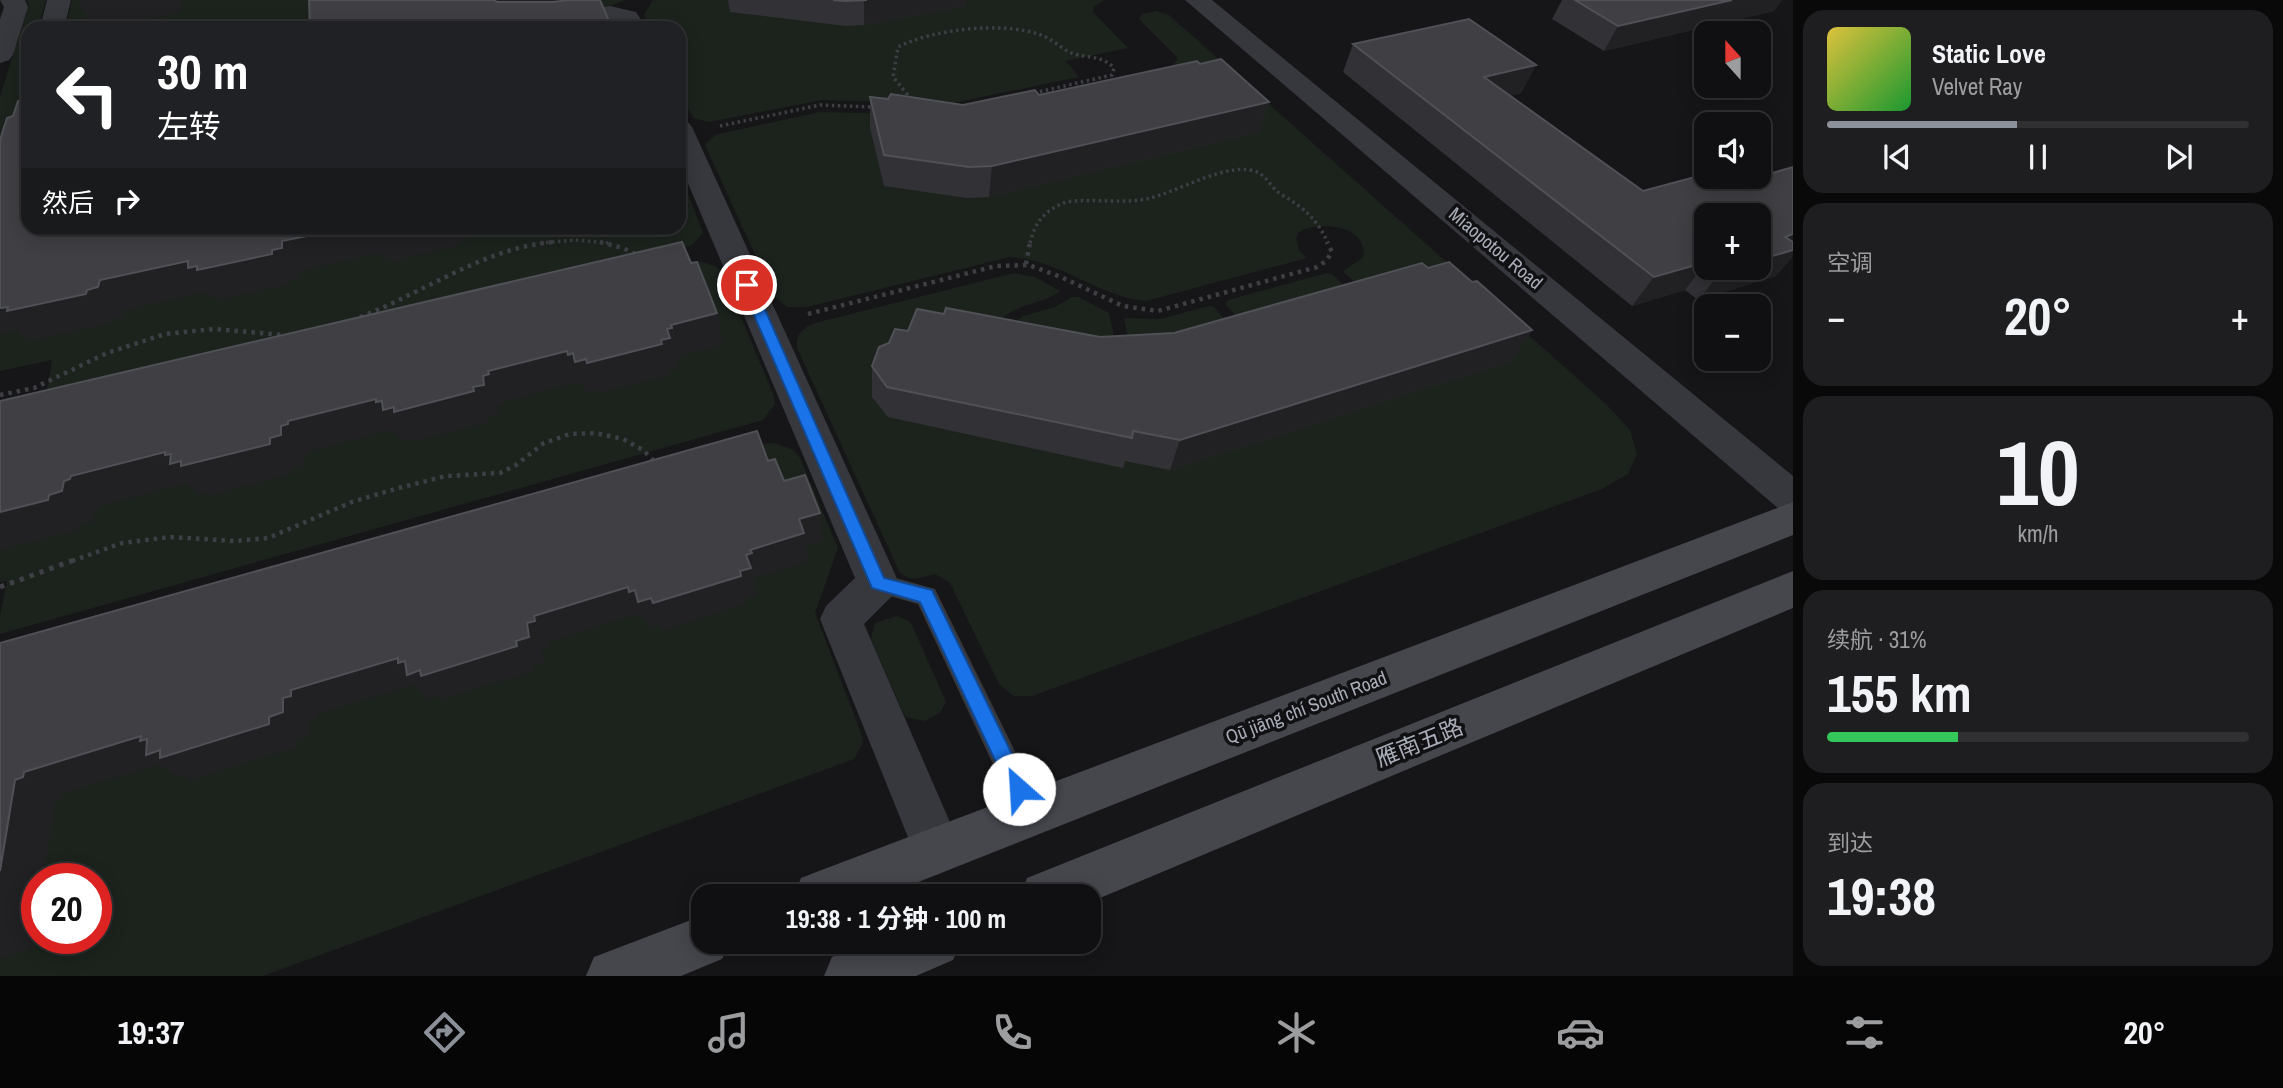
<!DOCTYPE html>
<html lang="zh">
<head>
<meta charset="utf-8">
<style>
	body { margin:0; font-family:"Archivo Narrow","Noto Sans SC",sans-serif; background:#1e1e20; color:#f1f3f6; height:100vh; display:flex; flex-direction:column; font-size:26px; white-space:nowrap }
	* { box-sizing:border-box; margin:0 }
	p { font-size:23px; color:#9c9d9f }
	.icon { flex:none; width:38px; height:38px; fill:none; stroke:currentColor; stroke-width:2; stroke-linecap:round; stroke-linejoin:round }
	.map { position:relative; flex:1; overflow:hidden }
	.panel { display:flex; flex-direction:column; gap:10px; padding:10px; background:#09090a; width:490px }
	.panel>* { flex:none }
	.top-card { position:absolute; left:21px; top:21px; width:665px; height:214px; border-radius:21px; box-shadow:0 4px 18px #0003,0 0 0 2px #303032; background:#202124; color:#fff; overflow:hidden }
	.needle { width:46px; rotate:339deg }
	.controls { position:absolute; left:1694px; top:21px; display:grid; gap:14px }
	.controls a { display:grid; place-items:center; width:77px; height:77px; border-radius:14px; background:#101012; box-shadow:0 4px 18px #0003,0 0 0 2px #303032; font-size:35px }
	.speed { position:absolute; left:21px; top:863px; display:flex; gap:14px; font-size:35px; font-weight:700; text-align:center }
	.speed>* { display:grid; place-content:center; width:91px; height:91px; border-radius:50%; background:#101012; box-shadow:0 4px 18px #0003,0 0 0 2px #303032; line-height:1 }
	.speed .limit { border:10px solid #d22; background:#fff; color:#111 }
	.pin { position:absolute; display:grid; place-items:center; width:60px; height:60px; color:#fff; margin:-30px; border:4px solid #fff; border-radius:50%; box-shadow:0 2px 7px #0007 }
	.me { position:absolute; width:77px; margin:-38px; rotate:334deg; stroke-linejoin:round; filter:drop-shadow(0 0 5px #0008) }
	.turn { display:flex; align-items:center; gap:24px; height:147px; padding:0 21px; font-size:32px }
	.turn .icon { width:91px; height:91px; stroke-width:2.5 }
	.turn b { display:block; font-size:49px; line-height:60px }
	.then { display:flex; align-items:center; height:66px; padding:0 21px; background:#0003; gap:14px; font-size:26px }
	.big { font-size:52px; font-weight:700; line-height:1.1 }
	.panel .widget { flex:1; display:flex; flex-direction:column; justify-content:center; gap:10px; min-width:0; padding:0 24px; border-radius:21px; background:#1e1e20 }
	.panel .dial { align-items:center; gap:0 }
	.dial b { font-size:91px; line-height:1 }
	.song { display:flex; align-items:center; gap:21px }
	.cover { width:84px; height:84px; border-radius:10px; background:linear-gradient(135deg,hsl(50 70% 55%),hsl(130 70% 35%)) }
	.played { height:7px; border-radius:4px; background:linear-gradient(90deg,#8c9099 45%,#303032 45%) }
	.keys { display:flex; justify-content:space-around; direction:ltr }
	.heat { display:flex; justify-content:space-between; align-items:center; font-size:38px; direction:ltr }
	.charge { height:10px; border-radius:5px; background:linear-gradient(90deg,#34c759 31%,#303032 0) }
	.trip { position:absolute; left:691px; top:884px; width:410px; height:70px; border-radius:21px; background:#101012; box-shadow:0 4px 18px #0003,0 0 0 2px #303032; font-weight:700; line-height:70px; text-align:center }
	.menu { display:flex; height:112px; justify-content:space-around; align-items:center; background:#060607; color:#9c9d9f }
	.menu .icon { width:49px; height:49px }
	.menu .selected { color:#8c9099 }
	.menu b { font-size:32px; color:#f1f3f6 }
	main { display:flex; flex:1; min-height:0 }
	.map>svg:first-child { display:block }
	.green { fill:#1c231d; fill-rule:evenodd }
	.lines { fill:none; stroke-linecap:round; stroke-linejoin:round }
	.path-far2 { stroke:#3d3f44; stroke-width:3.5; stroke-dasharray:2.5 3.5; stroke-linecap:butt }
	.path-far1 { stroke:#3d3f44; stroke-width:4.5; stroke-dasharray:3.5 5; stroke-linecap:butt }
	.path { stroke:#3d3f44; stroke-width:5; stroke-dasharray:4.5 6; stroke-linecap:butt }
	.service { fill:#37383d; fill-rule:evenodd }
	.minor { fill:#37383d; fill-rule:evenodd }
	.tertiary { fill:#37383d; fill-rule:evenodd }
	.secondary { fill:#45474d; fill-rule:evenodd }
	.wall { fill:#323236; fill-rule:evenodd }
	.shaded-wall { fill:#212124 }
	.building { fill:#3f3f44; stroke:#4f5156; stroke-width:2 }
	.route { fill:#1a73e8; stroke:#114b97; stroke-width:2 }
	.labels { text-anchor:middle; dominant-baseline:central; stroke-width:7; stroke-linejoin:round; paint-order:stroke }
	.street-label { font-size:19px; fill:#a8adb8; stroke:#111113 }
	.near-street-label { font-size:23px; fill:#a8adb8; stroke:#111113 }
</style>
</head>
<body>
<main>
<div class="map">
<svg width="1793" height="976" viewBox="0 0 1793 976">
	<rect width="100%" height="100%" fill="#161618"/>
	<g class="green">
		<path d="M27 0H46L38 28H28V210L0 245V96L29 5Z"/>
		<path d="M72 0H626L609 6 482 28H65Z"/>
		<path d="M653 0H1105L1094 6 1093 12 1128 48 1066 61 1079 77 948 104 822 100 709 122 693 118 679 91V28H650L644 15Z"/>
		<path d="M1156 11 1169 15 1606 404 1630 430 1637 454 1628 474 1602 489 1032 696H1013L999 684 950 583 935 574C921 578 910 583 899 571L797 348C795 334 803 328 815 323L1014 273 1035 277 1060 291C1041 306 1016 302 999 322L1014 324 1023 316 1055 307 1072 297H1078L1109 313 1120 365 1133 364 1124 318 1160 319 1209 306 1214 307 1248 347 1260 343 1226 305 1228 300 1327 273 1333 275 1369 311 1380 307 1343 271 1363 258C1370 225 1317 219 1298 233L1296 239 1300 252 1307 258 1146 301C1097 297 1064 261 1010 257L807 307H787L774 296 705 145 715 135 723 133 820 112 942 115 1172 68 1178 58 1139 19 1142 14Z"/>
		<path d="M679 171 703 233 692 245 684 248 46 397 52 360 0 371V257L144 228H679Z"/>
		<path d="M699 261 717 267 722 272 774 396 775 404 763 420 0 634V616L7 581 0 582V425Z"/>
		<path d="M773 443 794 450 800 458 838 548 815 613 861 733 863 742 854 759 263 976H0V679L761 444ZM37 878H96V938H37Z"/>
		<path d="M897 616 909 621 912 625 946 702 940 713 924 721 905 717 871 639 875 623Z"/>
	</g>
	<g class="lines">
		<g class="path-far2">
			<path d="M907 101V94L893 77 898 47C933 29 1003 21 1041 35 1053 39 1062 50 1074 54 1089 58 1103 56 1114 68L1112 75 1034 93"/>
			<path d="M720 126 820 105 873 107"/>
			<path d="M540 243 575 240 609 243"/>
			<path d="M1030 243C1035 222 1045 210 1066 202 1092 198 1119 204 1146 199 1175 194 1231 158 1259 173 1268 178 1272 189 1282 195 1304 208 1317 219 1328 243"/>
		</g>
		<g class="path-far1">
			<path d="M600 242 623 248 637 255"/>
			<path d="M1026 264 1030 242"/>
			<path d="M808 314 996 266 1029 265 1061 277 1123 306 1158 311 1317 267 1326 261 1332 252 1327 242"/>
			<path d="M360 317C424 293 485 247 554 242"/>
			<path d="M0 395 34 388 107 353 165 334 214 329 284 335"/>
			<path d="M72 561 122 543 170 537 235 541 268 538 352 502 395 489 446 476 500 473 516 465 544 443 570 434 595 433 623 439 643 450 656 463"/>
		</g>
		<path class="path" d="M0 587 77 559"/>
		<path class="service" d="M878 573 935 589 1041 804 1045 814 1041 824 1031 828 1021 824 918 604 869 590 866 583 869 576Z"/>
		<g class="minor">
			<path d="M0 0H25L28 7 13 55 9 60 0 63V19L4 7Z"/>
			<path d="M47 0H71L64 28H40Z"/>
			<path d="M610 6 636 12 646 28H622L618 22 600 21 561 28H506L509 23 518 21Z"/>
			<path d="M679 121 689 123 693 129 899 583 893 595 864 624 962 850 954 867 937 875 920 867 820 619 826 606 855 578 679 162Z"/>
		</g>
		<path class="tertiary" d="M1185 0H1212L1793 476V513L1779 509Z"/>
		<g class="secondary">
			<path d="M1793 502V535L883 896H794L801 878 819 871Z"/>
			<path d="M1793 571V608L1088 903V896H1020L1027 878Z"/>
			<path d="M704 915V942H730L722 959 681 976H586L594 957Z"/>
			<path d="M871 942H961L953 960 916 976H824L832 957Z"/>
		</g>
	</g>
	<g class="wall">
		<path d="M728 0H966V6L864 25 846 26 730 12Z"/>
		<path d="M1562 0H1782L1774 11 1604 51 1552 19Z"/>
		<path d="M1469 19 1536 65 1521 93 1509 96 1643 191 1706 174V177H1759V174L1762 176 1793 167V256L1776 276 1698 300 1685 290 1632 306 1343 72 1353 44ZM1706 215H1759V268H1706Z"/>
		<path d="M1200 64 1269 102 1259 132 989 197 967 198 884 186 870 128V97L888 99 963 105 1039 95Z"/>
		<path d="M1472 282 1532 330 1511 361 1170 470 1125 461 1123 468 888 417 872 397V366L889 343 908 331 944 314 1100 337 1174 333Z"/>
	</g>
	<g class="shaded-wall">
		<path d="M91 0H182L180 13 94 27 78 2Z"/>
		<path d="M494 0H596L508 20Z"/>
		<path d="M867 0H966V6L864 25V1Z"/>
		<path d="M1732 0H1782L1774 11 1604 51 1618 26Z"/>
		<path d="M1536 65 1521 93 1470 105 1484 77Z"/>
		<path d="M1269 102 1259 132 989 197 992 166Z"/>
		<path d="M346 228H499L465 235 466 241 457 243 458 246 392 261 391 258 383 260 379 253 299 271 300 278 290 280V284L218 300 216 296 209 298 205 292 124 310 122 317 111 320V323L34 340 31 337 24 339 16 330 0 334V303L87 290 100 280 188 261 272 250 282 241Z"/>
		<path d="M1793 234V256L1776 276 1698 300 1722 271 1734 268H1759V260L1785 237Z"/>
		<path d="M1706 262V263L1685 290 1632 306 1654 277Z"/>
		<path d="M717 313 723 345 678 356 679 359 675 360 678 369 669 371 670 375 598 393 597 390 586 392 583 384 579 385 578 382 503 402V405L497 406 499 415 488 418 489 422 412 442 410 438 401 441 396 432 394 433 392 430 309 451V455L303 456 304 465 292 468V474L207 496 204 492 197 494 187 483 102 505 101 508 95 510 94 521 81 524 80 529 0 550V512L49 495 71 476 165 452 270 438 288 421 376 399 473 387 483 376 488 371 567 351 661 340 671 325Z"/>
		<path d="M1532 330 1511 361 1170 470 1180 440Z"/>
		<path d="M820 513 823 541 806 546 808 561 756 577 757 581 753 582 756 595 746 598 747 603 662 630 660 624 648 628 644 617 640 618 638 614 548 642 549 647 542 649 544 662 532 666 533 671 441 700 437 696 427 699 414 684 316 715V720L309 722V736L296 740V747L192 780 184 775 179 777 159 764 62 794V799L55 801 44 878H37V928L34 947 0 959V871L15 780 24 772 141 736 269 717 291 690 398 658 516 641 527 623 534 616 628 587 635 590 740 571 746 555 750 550 799 519Z"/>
	</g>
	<g class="building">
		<path d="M309 0H494L497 2H553L569 0H600L612 28H310Z"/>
		<path d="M833 0H867L845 1Z"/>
		<path d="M1575 0H1732L1618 26Z"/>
		<path d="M1469 19 1536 65 1484 77 1643 191 1706 174V177H1759V174L1762 176 1793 167V234L1785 237 1793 242V250L1759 260V215H1706V262L1654 277 1353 44Z"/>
		<path d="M1221 59 1269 102 992 166 969 167 884 155 870 97 888 99 891 94 963 105 1035 90 1039 95 1197 61 1200 64Z"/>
		<path d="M28 99V228H346L282 241V248L272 250V254L197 270V266L188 268V261L100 280 98 287 87 290 86 294 7 311 8 307 0 308V140L7 118 13 116 18 101Z"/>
		<path d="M367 228H392L377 231V228L367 230Z"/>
		<path d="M682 242 691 263 697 262 717 313 671 325 672 328 667 329 670 338 661 340 662 344 587 363 586 359 575 362 573 353 568 355 567 351 488 371 489 374 483 376 484 385 473 387 474 391 394 412V407L383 410 382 401 376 402V399L288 421V424L281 426V435L270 438V444L181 466V461L170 464 171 454 165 455V452L71 476 70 479 64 481 62 491 49 495 48 500 0 512V401Z"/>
		<path d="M1449 262 1472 282 1477 281 1532 330 1180 440 1133 431 1132 438 887 387 872 366 879 347 889 343 895 329 908 331 917 309 944 314 946 308 1100 337 1174 333 1422 263 1428 268Z"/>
		<path d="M1717 268H1734L1722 271Z"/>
		<path d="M757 431 768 461 775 459 784 481 805 475 820 513 799 519 804 533 750 550 752 553 746 555 751 568 740 571 741 576 653 603 651 598 638 602 635 590 629 592 628 587 534 616 535 621 527 623 529 637 516 641 517 646 421 676 420 670 407 675 405 661 398 663V658L291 690V696L283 698V712L269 717V724L160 758V750L146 755 147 739 140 741 141 736 24 772 23 777 15 780 0 871V643Z"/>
	</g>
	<path class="route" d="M747 280 754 285 884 578 932 590 1026 783 1029 789 1026 796 1019 799 1012 796 920 602 872 588 741 285Z"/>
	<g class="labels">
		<g class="street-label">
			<text transform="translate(1496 248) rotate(40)">Miaopotou Road</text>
			<text transform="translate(1306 707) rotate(-21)">Qū jiāng chí South Road</text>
		</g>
		<g class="near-street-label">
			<text transform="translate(1419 742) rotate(-22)">雁南五路</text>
		</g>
	</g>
</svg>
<div class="controls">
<a><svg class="needle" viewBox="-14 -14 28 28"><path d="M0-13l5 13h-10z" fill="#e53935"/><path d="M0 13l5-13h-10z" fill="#9c9d9f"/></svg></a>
<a><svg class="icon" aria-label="sound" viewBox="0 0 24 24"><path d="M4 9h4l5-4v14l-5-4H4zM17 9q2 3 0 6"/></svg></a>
<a>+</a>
<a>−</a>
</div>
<div class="speed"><div class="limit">20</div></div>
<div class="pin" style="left:747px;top:285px;background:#d93025"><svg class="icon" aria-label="arrive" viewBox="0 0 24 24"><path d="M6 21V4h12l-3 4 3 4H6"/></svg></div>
<svg class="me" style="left:1019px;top:789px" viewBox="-20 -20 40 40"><circle r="19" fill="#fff"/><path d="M0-13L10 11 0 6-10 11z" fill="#1a73e8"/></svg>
<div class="trip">19:38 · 1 分钟 · 100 m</div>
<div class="top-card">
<div class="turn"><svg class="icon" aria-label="left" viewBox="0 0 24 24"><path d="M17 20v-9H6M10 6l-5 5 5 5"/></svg><div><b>30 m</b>左转</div></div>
<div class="then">然后<svg class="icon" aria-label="right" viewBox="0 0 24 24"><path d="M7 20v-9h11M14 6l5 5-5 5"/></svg></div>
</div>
</div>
<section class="panel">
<div class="widget">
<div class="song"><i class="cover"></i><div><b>Static Love</b><p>Velvet Ray</p></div></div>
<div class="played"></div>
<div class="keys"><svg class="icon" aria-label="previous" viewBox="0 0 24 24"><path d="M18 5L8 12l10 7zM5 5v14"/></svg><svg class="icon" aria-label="pause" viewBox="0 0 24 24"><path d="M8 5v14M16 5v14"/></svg><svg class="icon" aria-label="next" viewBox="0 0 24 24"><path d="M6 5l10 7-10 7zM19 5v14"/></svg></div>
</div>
<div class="widget"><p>空调</p>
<div class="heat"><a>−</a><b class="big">20°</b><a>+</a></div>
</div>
<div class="widget dial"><b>10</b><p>km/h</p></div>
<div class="widget"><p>续航 · 31%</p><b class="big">155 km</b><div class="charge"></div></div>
<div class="widget"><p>到达</p><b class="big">19:38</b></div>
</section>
</main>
<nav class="menu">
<b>19:37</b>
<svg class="icon selected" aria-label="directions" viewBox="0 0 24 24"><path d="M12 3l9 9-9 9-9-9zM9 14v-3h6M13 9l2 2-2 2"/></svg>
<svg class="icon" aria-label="music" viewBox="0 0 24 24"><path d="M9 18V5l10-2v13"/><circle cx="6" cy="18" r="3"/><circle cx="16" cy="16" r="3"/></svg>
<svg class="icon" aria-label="phone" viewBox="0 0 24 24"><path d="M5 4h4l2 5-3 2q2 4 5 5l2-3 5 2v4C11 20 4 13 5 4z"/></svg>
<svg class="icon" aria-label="climate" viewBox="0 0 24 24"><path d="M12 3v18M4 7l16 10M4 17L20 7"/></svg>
<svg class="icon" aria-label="car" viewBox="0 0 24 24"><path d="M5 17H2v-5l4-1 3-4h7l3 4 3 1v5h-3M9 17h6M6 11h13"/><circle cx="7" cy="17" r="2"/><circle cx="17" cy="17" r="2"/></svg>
<svg class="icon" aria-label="filters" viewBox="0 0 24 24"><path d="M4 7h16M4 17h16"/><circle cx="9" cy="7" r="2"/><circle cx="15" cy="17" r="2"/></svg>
<b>20°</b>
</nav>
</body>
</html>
